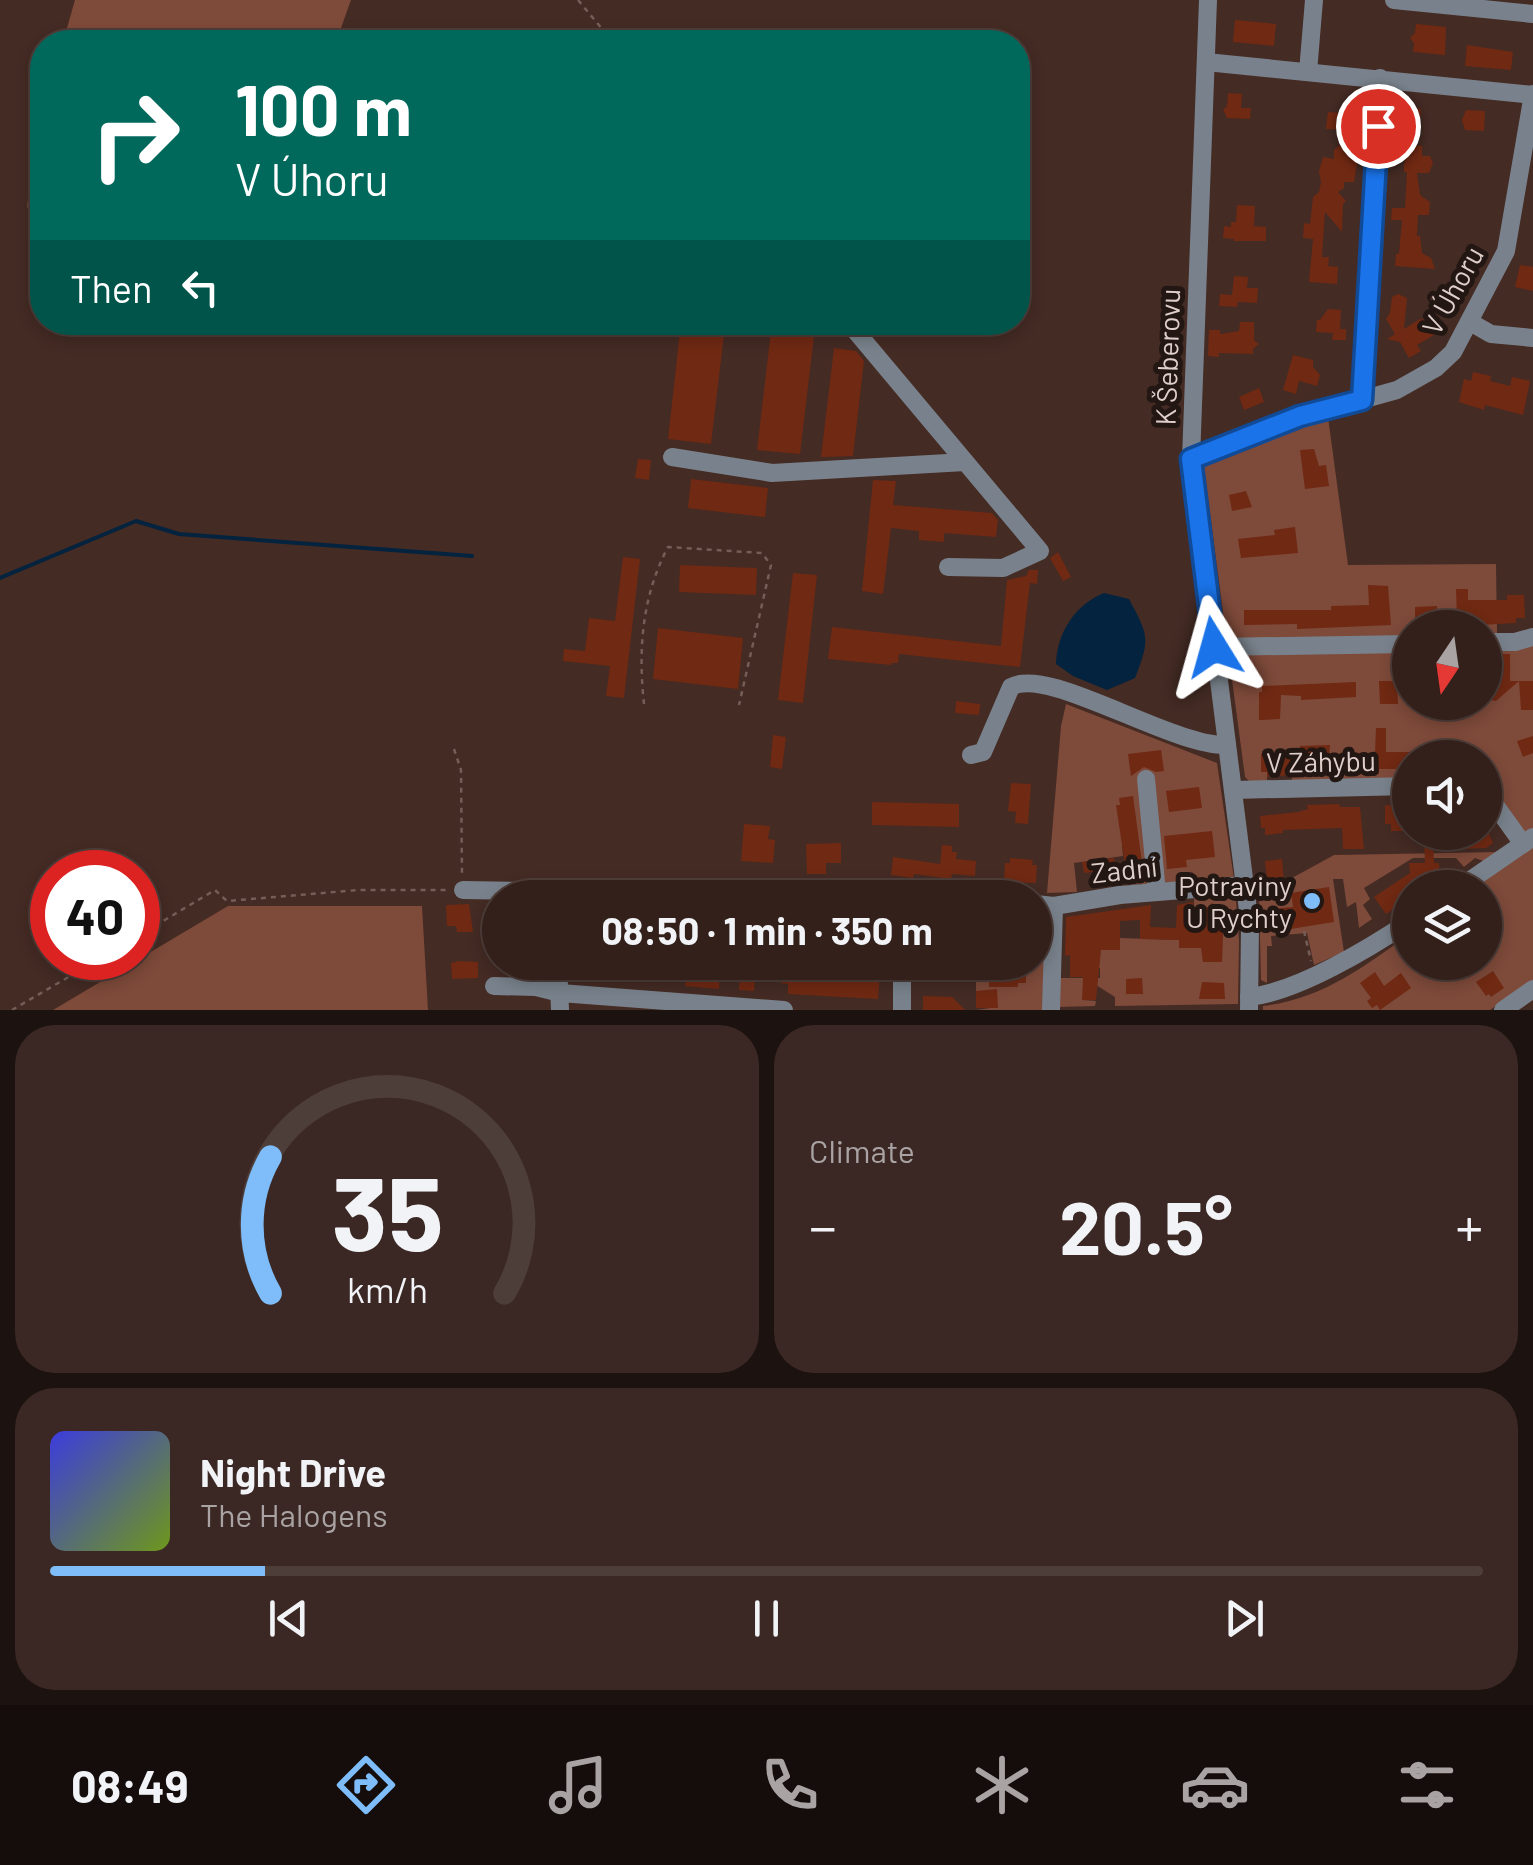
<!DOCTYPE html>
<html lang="en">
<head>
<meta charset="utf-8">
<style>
	body { margin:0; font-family:Barlow,sans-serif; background:#3b2824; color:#f1f3f6; height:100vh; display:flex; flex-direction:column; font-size:38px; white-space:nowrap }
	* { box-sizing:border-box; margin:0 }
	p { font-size:32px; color:#a9a3a3 }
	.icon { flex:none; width:55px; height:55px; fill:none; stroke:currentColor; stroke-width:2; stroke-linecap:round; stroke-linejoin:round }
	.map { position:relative; height:1010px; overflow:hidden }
	.side { display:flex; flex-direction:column; gap:15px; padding:15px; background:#1c120f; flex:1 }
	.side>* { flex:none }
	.banner { position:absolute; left:30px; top:30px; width:1000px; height:305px; border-radius:40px; box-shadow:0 5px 15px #0003,0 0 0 2px #4e3e3a; background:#00695c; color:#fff; overflow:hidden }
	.needle { width:65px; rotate:193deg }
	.fabs { position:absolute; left:1392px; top:610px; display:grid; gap:20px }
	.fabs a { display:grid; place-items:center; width:110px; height:110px; border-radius:50%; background:#33201b; box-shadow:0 5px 15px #0003,0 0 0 2px #4e3e3a; font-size:50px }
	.speed { position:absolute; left:30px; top:850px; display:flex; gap:20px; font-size:50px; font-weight:700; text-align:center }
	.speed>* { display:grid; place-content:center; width:130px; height:130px; border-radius:50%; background:#33201b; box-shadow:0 5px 15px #0003,0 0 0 2px #4e3e3a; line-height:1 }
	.speed .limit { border:15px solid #d22; background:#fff; color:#111 }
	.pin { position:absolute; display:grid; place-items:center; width:85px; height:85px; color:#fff; margin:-42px; border:5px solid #fff; border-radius:50%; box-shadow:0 2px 10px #0007 }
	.me { position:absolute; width:110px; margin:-55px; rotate:352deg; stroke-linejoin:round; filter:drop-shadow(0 0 8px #0008) }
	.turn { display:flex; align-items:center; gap:35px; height:210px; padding:0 40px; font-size:45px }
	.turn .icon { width:130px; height:130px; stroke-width:2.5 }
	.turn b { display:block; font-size:70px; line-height:85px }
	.then { display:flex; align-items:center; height:95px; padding:0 40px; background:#0003; gap:20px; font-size:38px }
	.big { font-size:75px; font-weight:700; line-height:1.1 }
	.side .tile { flex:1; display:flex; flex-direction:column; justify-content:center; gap:15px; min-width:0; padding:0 35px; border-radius:40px; background:#3b2824 }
	.side .dial { align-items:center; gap:0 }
	.dial svg { height:260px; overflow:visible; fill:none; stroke:#4e3e3a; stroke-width:7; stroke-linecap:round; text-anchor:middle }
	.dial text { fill:#f1f3f6; stroke:none }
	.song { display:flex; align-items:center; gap:30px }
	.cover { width:120px; height:120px; border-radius:15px; background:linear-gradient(135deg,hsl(240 70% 55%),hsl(80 70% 35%)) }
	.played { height:10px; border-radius:5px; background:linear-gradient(90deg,#7ebdf9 15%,#4e3e3a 15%) }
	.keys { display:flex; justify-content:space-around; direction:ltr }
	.heat { display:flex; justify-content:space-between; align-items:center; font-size:55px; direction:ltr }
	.side .tiles { flex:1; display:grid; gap:15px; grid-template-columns:1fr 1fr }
	.tile:last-child { grid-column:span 2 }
	.trip { position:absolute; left:482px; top:880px; width:570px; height:100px; border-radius:50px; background:#33201b; box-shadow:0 5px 15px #0003,0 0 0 2px #4e3e3a; font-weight:700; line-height:100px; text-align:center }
	.tab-bar { display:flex; height:160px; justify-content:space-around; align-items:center; background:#140d0b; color:#a9a3a3 }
	.tab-bar .icon { width:70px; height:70px }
	.tab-bar .current { color:#7ebdf9 }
	.tab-bar b { font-size:45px; color:#f1f3f6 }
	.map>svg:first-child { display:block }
	.green { fill:#7e4a3a }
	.water { fill:#03233f }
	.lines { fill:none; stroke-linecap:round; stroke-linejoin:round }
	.stream { stroke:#03233f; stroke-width:4 }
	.building { fill:#702913 }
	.path { stroke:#745e57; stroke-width:2.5; stroke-dasharray:5 5; stroke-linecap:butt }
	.minor { stroke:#79828c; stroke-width:18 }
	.route-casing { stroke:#114b97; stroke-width:25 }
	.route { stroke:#1a73e8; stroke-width:18 }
	.poi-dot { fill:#7ebdf9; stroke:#221713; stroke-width:4 }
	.labels { text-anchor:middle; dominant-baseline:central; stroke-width:10; stroke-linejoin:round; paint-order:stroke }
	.street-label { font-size:28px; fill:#dfcfca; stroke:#221713 }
	.poi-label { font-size:28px; fill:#dfcfca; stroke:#221713; text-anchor:end }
</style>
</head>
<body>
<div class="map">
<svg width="1533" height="1010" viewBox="0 0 1533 1010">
	<rect width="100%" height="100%" fill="#442b24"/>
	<g class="green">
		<path d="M75 0H351L336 42H63Z"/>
		<path d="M42 111V194L27 208 35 135Z"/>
		<path d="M1328 417 1348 565 1496 564 1497 634 1485 635V628H1410V636L1232 639 1226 635 1204 467 1207 460 1230 449Z"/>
		<path d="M1533 645V829L1525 834 1485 778V758H1410V779L1292 781 1291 760H1284L1279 753 1262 754 1261 771 1267 772V781L1250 782 1245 777 1229 657 1232 654 1410 651V702H1485V650Z"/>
		<path d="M1066 704 1217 763 1234 879 1127 885 1124 865 1142 863 1138 844 1122 846 1123 856 1074 863 1077 892 1047 893 1061 726Z"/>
		<path d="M1533 847V980L1490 1010H1263V1006C1322 999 1363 967 1410 934V962H1485V888L1476 887Z"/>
		<path d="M1500 852 1486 862 1475 858 1464 867 1456 858H1413L1364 888 1370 899 1363 905 1372 919 1359 928 1356 902 1347 907 1343 879H1333L1344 952 1314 965 1307 933 1271 936 1272 946H1267V983L1261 980 1259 896 1334 855Z"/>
		<path d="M1227 894 1236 901 1239 940 1238 1004 1115 1006V997L1096 985 1083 986V1000L1096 1001 1095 1006 1058 1007 1059 978H1100V968H1087L1095 950H1120V938L1179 940 1194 947V896Z"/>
		<path d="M228 906H422L428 1010H53Z"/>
		<path d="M1035 910H1046L1044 1010H976L998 1007 982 991H976V963L1035 962Z"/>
	</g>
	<path class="water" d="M1104 593 1129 599C1148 635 1151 638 1135 678L1107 690 1073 676 1056 664C1057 632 1076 604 1104 593Z"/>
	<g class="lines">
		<path class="stream" d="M0 578 136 521 179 534 472 556"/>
	</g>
	<g class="building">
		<path d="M1235 20 1276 24 1274 46 1233 42Z"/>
		<path d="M1416 24 1446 27 1445 55 1413 52 1414 43 1410 38 1415 33Z"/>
		<path d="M1467 45 1513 52 1511 70 1465 66Z"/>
		<path d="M1228 93 1242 94 1241 108H1251L1250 119 1227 118 1223 109 1227 107Z"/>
		<path d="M1401 107 1421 109 1420 125 1403 124 1397 118Z"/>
		<path d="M1466 110 1485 111 1484 131 1465 130 1462 120Z"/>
		<path d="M1328 112 1358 114 1349 121V130L1326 129Z"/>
		<path d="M1341 144 1359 151 1354 182H1344V188L1338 192 1346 201 1343 204 1342 232 1325 212 1322 257H1329L1328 266 1338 267 1337 284 1309 282 1313 239 1303 238 1304 223 1310 224 1313 197 1319 192 1321 182 1319 171 1323 157 1334 159V150Z"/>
		<path d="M1408 144 1422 146V156H1430L1433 163 1429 173H1417L1420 195 1430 202 1429 215H1418L1417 236H1420L1422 253 1431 258 1435 269 1395 266 1396 254H1399L1402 220H1391L1392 208H1405L1407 172H1404V165Z"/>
		<path d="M1237 205 1255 206 1254 226 1266 227V241H1234V239L1223 238 1224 226 1231 227V222H1236Z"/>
		<path d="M1520 265 1533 267V291L1515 287Z"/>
		<path d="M1234 276 1248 277 1247 288H1258L1257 303 1238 302 1237 307 1219 306 1220 294 1232 295Z"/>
		<path d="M1398 294 1407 298 1404 329 1420 319 1426 320 1434 335 1417 345 1421 351 1409 358 1400 342 1387 339 1395 334 1386 319 1390 313 1392 297Z"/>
		<path d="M1328 309 1341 310 1340 329H1346V340H1332L1333 333 1316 332 1317 320H1320Z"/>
		<path d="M681 322 725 326 711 444 668 439Z"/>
		<path d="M1240 322H1254V340L1259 344 1253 349V354L1219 353V357L1208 356 1209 330H1220V334L1239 331Z"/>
		<path d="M771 331 814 336 800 454 757 450Z"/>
		<path d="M834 348 856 351 864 361 853 456 825 457H821Z"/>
		<path d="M1293 355 1313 360V367L1320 375 1317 386 1299 381 1296 394 1283 390Z"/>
		<path d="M1473 372 1491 376 1490 381 1510 386 1512 377 1530 381 1523 415 1485 405 1484 410 1459 402 1464 379 1471 381Z"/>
		<path d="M1259 388 1264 402 1244 410 1239 397Z"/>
		<path d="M1314 449 1319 466 1326 465 1329 486 1305 489 1300 450Z"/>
		<path d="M638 459 651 460 649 480 635 478Z"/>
		<path d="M691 479 768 488 765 517 688 508Z"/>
		<path d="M873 480 896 481 893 505 992 513 998 520 996 537 944 533V542L919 540V531L891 528 883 594 862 591Z"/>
		<path d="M1246 491 1252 507 1232 511 1229 495Z"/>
		<path d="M1295 527 1298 553 1241 558 1238 539 1275 535 1274 530Z"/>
		<path d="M1058 552 1071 577 1063 581 1050 558Z"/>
		<path d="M623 557 640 559 624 698 606 696 610 666 563 661 564 649 585 651 589 618 615 621Z"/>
		<path d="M680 565 757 568 756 595 679 592Z"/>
		<path d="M1029 570H1038L1037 584 1030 583 1020 667 899 654 898 663H891V665L828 659 832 627 1001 646 1007 580 1026 576Z"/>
		<path d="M793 573 817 575 803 703 778 700Z"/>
		<path d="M1368 585 1388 586 1391 625 1297 629V624L1244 625V610H1331V606L1369 605Z"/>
		<path d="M1456 589H1468V600H1507V595H1524L1525 618H1516V623L1464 626 1457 620Z"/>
		<path d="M1437 606 1438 627H1415V607Z"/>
		<path d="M658 628 743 638 738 689 653 679Z"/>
		<path d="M1497 654H1510V681H1519L1496 701 1485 699V669L1493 670 1494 664 1502 665Z"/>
		<path d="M1379 681H1397L1398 704H1380Z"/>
		<path d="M1519 681H1533V710H1521Z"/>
		<path d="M1356 682V697L1301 700V696L1281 695 1280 719 1259 720V692H1262V686Z"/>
		<path d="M956 701 980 704 979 715 955 713Z"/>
		<path d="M1376 728H1386V752H1410V769H1379V774H1369L1367 770H1355V753H1375Z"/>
		<path d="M773 735 786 737 782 769 770 767Z"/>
		<path d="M1533 736V753L1523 757 1517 741Z"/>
		<path d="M1330 745 1328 771 1290 772V775L1267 777V772H1261V754L1300 755V746Z"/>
		<path d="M1161 750 1164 771 1156 772 1144 767 1131 776 1128 754Z"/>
		<path d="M1011 783 1031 784 1028 824 1015 823 1016 812 1008 811Z"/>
		<path d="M1199 787 1202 808 1169 812 1166 791Z"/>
		<path d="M1133 796 1142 863 1125 865 1116 805H1120L1119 798Z"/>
		<path d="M872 802 959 804V827L872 825Z"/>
		<path d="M1339 804 1340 807H1360L1364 849H1343L1342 828 1283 830V833L1265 835V828H1261L1260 816 1298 812 1308 809 1307 805Z"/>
		<path d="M1385 805 1404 806 1403 831H1391V824H1385Z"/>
		<path d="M744 824 770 826 768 839 775 840 773 863 741 861Z"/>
		<path d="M1212 831 1215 857 1186 860 1187 867 1167 869 1164 836Z"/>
		<path d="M1462 832H1488L1493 843 1486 848 1462 849Z"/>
		<path d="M1424 839H1433L1434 863H1439L1440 882H1415L1419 888H1410V898L1386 914 1374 897 1410 873 1409 863H1425Z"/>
		<path d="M841 843V863H826V874H807L806 844Z"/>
		<path d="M942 845 952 846V852H957L956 859 976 861 975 876 952 874 951 879 914 874 913 878 891 875 893 857 940 864Z"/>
		<path d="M1010 858 1033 860 1032 865H1037L1036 883 1004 882 1005 863H1010Z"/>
		<path d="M1114 858 1116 869 1084 873 1082 862Z"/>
		<path d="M1282 859 1284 880 1267 881 1265 861Z"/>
		<path d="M1329 887 1334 922 1272 932 1269 909 1293 907 1291 893Z"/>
		<path d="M1193 902V908L1209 907 1212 903 1217 908H1224L1222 962H1203L1201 948H1179V940L1140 939V920L1120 921V950H1101L1096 1000H1082L1083 977H1070V955L1065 956 1066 917 1151 905 1150 927 1176 928 1177 905Z"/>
		<path d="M469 904 473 932H457L456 926H447L446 905Z"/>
		<path d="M459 961 478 962V978L452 979 451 963Z"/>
		<path d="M515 962H538L539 972 516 973Z"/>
		<path d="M583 962 611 966 610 980 582 978Z"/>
		<path d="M643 962 681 966 665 980H642Z"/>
		<path d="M687 962H704L703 971 720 972 719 989 685 986Z"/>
		<path d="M782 962H797V971L818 972V964L831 965 830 972 860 974 871 968 880 974 878 999 788 994V984L781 983Z"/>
		<path d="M989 964H1026V983H1018V987H989Z"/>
		<path d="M1493 971 1504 988 1491 997 1489 994 1486 996 1476 982Z"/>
		<path d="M1375 972 1384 986 1401 973 1411 988 1380 1010 1377 1005 1372 1008 1367 1001 1371 998 1360 983Z"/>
		<path d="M740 973 755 975 754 991 739 990Z"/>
		<path d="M1142 978 1143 994H1126V979Z"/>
		<path d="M1202 982 1224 983 1225 999H1199Z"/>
		<path d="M997 989 998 1008H976V991Z"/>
		<path d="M923 996 952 997 965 1010H923Z"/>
	</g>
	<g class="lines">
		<g class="path">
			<path d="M578 0 613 42"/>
			<path d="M644 704C638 650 642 596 668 547L762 553 771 565 739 705"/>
			<path d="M454 749 461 770 462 877"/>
			<path d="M1304 931 1311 961"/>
			<path d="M138 936 215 890 227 901 358 890H448"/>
			<path d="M12 1010 101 958"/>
		</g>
		<g class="minor">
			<path d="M1208 0 1191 459 1250 926 1249 1010"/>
			<path d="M1394 0 1533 14"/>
			<path d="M1206 62 1533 95"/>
			<path d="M1308 72 1314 0"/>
			<path d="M848 322 1040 551 1003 568 948 567"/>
			<path d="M1470 322 1491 334 1533 338"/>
			<path d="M1363 400 1380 78"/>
			<path d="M672 457 772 473 965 462"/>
			<path d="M1191 459 1300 417 1397 390 1436 368 1453 352 1506 251 1533 94"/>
			<path d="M1485 642H1515L1533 637"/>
			<path d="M1214 647 1410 644"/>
			<path d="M971 755 983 752 1011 687C1047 665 1172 747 1227 745"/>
			<path d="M1146 779 1157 892"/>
			<path d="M1233 790 1410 786"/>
			<path d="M1485 791 1523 844"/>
			<path d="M1459 888 1533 837"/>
			<path d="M463 890 955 898"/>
			<path d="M1035 904 1054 906 1120 895 1245 885"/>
			<path d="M558 962 560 1010"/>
			<path d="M494 986 536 987 560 993 784 1010"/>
			<path d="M1249 997C1297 992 1370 948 1410 921"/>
			<path d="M902 1010V962"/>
			<path d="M1051 1010 1054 906"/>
			<path d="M1503 1010 1533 989"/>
		</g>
	</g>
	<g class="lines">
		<g class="route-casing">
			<path id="route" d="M1214 647 1191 459 1300 416 1362 400 1378 126"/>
		</g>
		<use href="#route" class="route"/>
	</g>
	<circle class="poi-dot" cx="1312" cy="901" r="10"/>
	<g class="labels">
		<g class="street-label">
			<text transform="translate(1452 290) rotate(-61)">V Úhoru</text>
			<text transform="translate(1167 357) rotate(-88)">K Šeberovu</text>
			<text transform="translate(1321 761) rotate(-1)">V Záhybu</text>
			<text transform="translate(1124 869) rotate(-6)">Zadní</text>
		</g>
		<g class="poi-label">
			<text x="1292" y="885">Potraviny<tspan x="1292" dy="32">U Rychty</tspan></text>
		</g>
	</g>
</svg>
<div class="fabs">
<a><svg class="needle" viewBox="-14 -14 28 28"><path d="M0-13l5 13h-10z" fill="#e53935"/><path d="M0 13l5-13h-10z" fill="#a9a3a3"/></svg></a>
<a><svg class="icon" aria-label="sound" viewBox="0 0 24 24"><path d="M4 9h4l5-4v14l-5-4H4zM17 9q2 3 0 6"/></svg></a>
<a><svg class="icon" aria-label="layers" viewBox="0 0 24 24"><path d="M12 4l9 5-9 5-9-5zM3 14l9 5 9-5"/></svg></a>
</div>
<div class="speed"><div class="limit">40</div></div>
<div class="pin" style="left:1378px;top:126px;background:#d93025"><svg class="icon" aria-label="arrive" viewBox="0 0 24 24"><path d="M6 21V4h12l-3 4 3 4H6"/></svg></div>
<svg class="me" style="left:1214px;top:647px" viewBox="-20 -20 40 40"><path d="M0-17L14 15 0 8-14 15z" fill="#1a73e8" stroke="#fff" stroke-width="4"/></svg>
<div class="trip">08:50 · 1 min · 350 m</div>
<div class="banner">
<div class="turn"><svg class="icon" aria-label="right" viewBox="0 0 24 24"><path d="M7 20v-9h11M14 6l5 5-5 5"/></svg><div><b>100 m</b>V Úhoru</div></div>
<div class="then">Then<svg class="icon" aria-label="left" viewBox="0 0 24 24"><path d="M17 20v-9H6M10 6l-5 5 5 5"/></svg></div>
</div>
</div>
<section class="side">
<div class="tiles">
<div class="tile dial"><svg viewBox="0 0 100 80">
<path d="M14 69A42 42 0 1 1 86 69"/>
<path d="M14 69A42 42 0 0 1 14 27" stroke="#7ebdf9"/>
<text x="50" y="56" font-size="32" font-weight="700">35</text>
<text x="50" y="72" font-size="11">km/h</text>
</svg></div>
<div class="tile"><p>Climate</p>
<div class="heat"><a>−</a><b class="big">20.5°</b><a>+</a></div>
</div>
<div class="tile">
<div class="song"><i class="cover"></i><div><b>Night Drive</b><p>The Halogens</p></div></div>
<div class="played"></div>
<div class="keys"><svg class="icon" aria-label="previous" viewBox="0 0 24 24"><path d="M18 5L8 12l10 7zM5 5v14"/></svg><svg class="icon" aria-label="pause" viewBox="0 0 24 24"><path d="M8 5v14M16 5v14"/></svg><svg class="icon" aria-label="next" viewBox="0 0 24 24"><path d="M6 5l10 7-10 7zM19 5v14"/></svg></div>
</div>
</div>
</section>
<nav class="tab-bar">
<b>08:49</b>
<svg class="icon current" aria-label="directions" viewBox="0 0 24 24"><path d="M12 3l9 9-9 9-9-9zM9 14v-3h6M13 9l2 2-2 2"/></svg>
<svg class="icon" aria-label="music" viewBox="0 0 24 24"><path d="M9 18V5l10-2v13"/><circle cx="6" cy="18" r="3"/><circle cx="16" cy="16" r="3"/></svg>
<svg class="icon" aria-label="phone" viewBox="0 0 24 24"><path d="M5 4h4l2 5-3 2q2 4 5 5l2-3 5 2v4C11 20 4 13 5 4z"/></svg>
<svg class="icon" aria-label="climate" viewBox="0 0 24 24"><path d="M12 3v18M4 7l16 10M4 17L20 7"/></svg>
<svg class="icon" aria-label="car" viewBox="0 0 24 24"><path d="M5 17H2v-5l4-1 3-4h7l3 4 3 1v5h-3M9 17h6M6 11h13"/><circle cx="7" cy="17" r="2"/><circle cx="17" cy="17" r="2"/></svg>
<svg class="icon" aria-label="filters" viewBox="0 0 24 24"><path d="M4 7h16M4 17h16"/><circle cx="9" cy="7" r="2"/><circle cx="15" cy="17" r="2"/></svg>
</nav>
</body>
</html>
